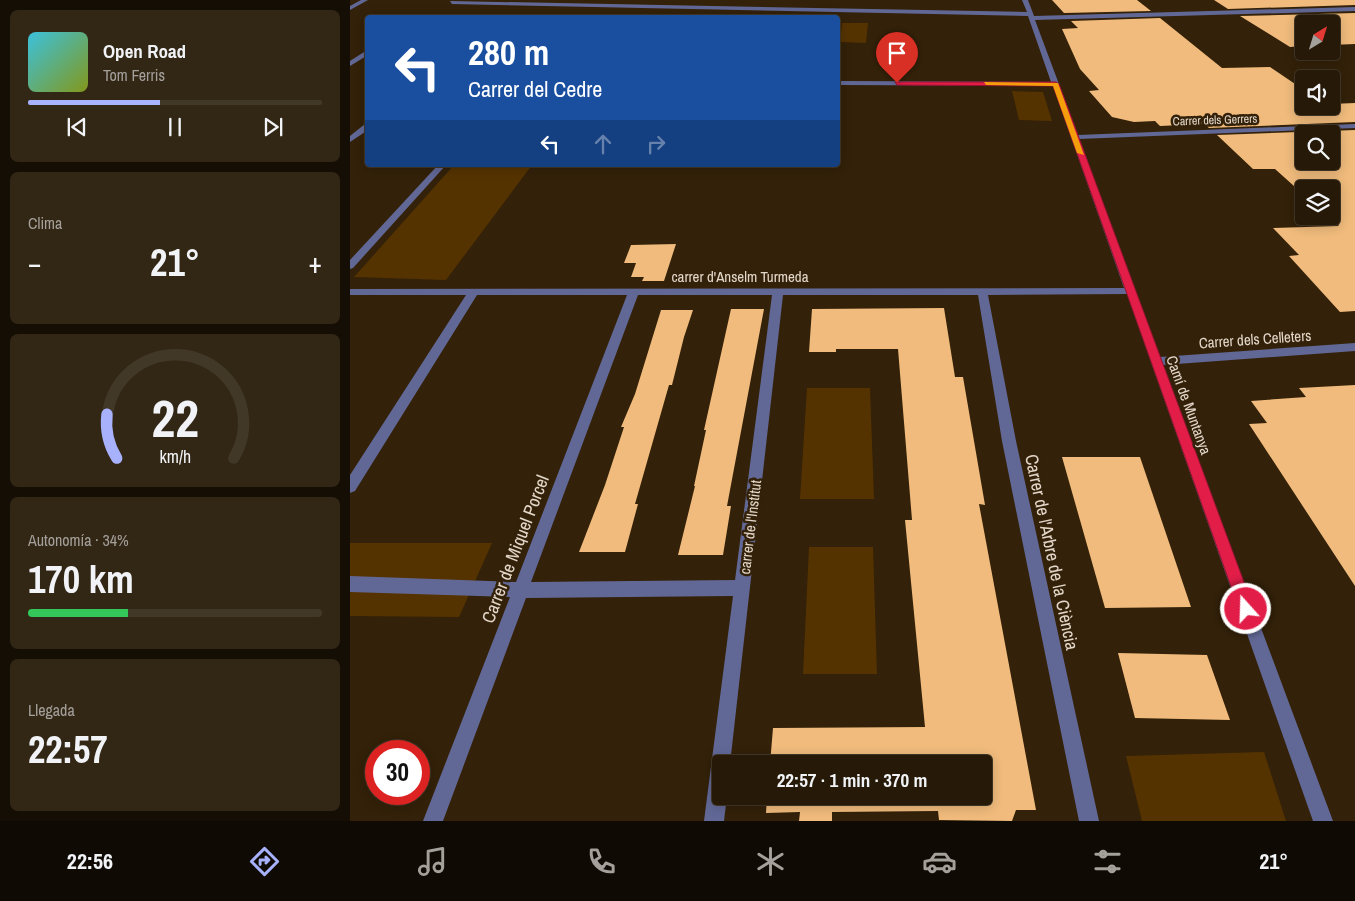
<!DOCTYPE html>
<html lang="es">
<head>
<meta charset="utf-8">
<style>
	body { margin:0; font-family:"Archivo Narrow",sans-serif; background:#322615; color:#f1f3f6; height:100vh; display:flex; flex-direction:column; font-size:19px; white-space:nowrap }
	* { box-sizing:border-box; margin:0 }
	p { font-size:16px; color:#a4a09b }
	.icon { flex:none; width:28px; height:28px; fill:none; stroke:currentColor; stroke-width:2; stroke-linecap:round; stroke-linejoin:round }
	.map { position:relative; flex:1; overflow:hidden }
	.details { display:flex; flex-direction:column; gap:10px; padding:10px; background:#150e04; width:350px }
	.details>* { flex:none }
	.hud { position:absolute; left:15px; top:15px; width:475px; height:152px; border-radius:5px; box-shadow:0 2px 12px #0003,0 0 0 1px #423828; background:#1a4fa0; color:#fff; overflow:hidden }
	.needle { width:32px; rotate:38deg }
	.tools { position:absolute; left:945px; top:15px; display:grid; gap:10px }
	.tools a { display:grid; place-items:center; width:45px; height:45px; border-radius:5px; background:#261907; box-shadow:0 2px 12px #0003,0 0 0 1px #423828; font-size:25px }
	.speed { position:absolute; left:15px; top:740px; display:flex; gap:10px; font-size:25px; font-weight:700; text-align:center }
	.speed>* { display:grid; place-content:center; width:65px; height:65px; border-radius:50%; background:#261907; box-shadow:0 2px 12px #0003,0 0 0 1px #423828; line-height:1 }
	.speed .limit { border:8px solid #d22; background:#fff; color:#111 }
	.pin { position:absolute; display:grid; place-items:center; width:42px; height:42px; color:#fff; margin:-51px -21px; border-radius:50% 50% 50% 0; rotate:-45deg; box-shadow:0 0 5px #0007 }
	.pin .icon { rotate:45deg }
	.me { position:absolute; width:55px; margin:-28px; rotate:340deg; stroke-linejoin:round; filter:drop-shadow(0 0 4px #0008) }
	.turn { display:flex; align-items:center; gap:18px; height:105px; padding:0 20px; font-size:22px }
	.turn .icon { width:65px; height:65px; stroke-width:2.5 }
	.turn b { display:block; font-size:35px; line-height:42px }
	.lanes { display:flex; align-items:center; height:48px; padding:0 20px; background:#0003; justify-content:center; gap:25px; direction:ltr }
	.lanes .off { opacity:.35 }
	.big { font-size:38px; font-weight:700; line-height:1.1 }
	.details .tile { flex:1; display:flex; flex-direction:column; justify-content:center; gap:8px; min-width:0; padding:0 18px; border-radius:8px; background:#322615 }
	.details .dial { align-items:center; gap:0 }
	.dial svg { height:130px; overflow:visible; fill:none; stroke:#423828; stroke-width:7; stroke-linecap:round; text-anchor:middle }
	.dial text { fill:#f1f3f6; stroke:none }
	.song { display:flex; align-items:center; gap:15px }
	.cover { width:60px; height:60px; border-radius:8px; background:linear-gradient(135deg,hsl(190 70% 55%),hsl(70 70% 35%)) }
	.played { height:5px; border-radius:2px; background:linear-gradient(90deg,#a7b1fc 45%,#423828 45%) }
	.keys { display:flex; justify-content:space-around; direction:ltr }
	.heat { display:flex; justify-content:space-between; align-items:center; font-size:28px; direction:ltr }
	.charge { height:8px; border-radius:4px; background:linear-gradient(90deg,#34c759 34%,#423828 0) }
	.trip { position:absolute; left:362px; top:755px; width:280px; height:50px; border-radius:5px; background:#261907; box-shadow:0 2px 12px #0003,0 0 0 1px #423828; font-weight:700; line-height:50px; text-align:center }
	.tabs { display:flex; height:80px; justify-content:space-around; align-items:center; background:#0f0a03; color:#a4a09b }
	.tabs .icon { width:35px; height:35px }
	.tabs .current { color:#a7b1fc }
	.tabs b { font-size:22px; color:#f1f3f6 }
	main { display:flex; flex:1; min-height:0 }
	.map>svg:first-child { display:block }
	.green { fill:#530 }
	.building { fill:#f0bb7c; fill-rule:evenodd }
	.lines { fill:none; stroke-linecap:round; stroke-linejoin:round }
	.minor { fill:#626896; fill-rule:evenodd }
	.route { fill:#e11d48; stroke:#92132f }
	.slow { fill:#f59e0b }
	.labels { text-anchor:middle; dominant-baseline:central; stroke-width:5; stroke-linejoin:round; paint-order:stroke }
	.far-street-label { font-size:12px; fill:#e3d7c9; stroke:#332109 }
	.street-label { font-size:15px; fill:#e3d7c9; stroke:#332109 }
	.near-street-label { font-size:18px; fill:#e3d7c9; stroke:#332109 }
</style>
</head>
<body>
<main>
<section class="details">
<div class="tile">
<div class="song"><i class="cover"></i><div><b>Open Road</b><p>Tom Ferris</p></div></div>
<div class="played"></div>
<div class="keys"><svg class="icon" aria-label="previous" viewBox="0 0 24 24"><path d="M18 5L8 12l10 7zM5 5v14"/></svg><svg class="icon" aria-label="pause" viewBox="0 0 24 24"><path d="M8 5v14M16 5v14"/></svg><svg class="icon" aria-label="next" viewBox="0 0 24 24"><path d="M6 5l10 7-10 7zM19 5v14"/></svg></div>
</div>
<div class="tile"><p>Clima</p>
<div class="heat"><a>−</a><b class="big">21°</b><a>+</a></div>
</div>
<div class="tile dial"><svg viewBox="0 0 100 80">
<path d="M14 69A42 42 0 1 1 86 69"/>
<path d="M14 69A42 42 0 0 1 8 42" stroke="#a7b1fc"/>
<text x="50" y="56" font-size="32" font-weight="700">22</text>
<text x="50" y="72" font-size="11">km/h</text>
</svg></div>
<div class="tile"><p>Autonomía · 34%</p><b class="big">170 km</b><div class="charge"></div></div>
<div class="tile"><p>Llegada</p><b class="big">22:57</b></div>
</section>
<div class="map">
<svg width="1005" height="821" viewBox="0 0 1005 821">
	<rect width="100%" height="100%" fill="#332109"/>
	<g class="green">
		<path d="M492 23H518L516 43 490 42Z"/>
		<path d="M662 91 693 92 702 121 669 120Z"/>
		<path d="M104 165H182L96 280 4 277Z"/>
		<path d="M457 388H520L524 499H450Z"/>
		<path d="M0 543H142L109 617 0 616Z"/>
		<path d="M459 547H523L527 674H453Z"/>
		<path d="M914 752 936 821H792L776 756Z"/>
	</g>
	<g class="building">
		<path d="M702 0H787L801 11 714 13Z"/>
		<path d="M864 0H1005V5L878 9Z"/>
		<path d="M1005 13V44L981 45V24H954V46L940 47 890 16Z"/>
		<path d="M810 18 872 68 920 67 954 90V106H976L981 110V104L1005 103V122L859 128 854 124 810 126 805 121 784 122 762 117 739 91 749 90 730 69 712 29 728 28 721 21Z"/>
		<path d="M1005 130V311L990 312 939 256 949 255 923 228 989 226 978 216H981V189H954V195L925 169H903L867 135ZM954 134H981V161H954Z"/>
		<path d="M326 244 314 281H292L294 277H281L286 263H274L281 245Z"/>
		<path d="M594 308 605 377H613L635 505 629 504 686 810H666L662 821 589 820 588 811 482 812V821H449L450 812 416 813 417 796H634V764H420L423 728 575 727 555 520H562L548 349H486V352H459L462 309Z"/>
		<path d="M381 309H414L377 506H381L373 555H328L345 486H344L356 430H354Z"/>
		<path d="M311 310H343L334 337 322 385H319L285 504H288L275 552H229L255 485 274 427H271L285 394Z"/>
		<path d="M1005 385V586L899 424 917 423 901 401 956 397 949 388Z"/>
		<path d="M712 457H790L841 607 755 608Z"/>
		<path d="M768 653 857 655 880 720 785 718Z"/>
	</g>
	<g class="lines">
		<g class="minor">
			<path d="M11 0H18L0 10V6Z"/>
			<path d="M672 0H678L684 16 1005 7V11L685 20 728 135 1005 124V128L729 139 810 357 1005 343V351L813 365 983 821H963L777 294 638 295 666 441 749 821H729L652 441 628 295H433L380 764H371V796H377L374 821H354L383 596 176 598 93 821H73L160 597 0 592V576L166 582 277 295H127L5 491 0 493V475L116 295H0V289L774 288 703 86 488 85V81L701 82 678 16 102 4 100 1 677 12ZM288 295H422L385 580 181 582Z"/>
			<path d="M14 52H18V55L0 66V61Z"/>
			<path d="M15 124H18V130L0 142V136Z"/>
			<path d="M88 165H96L3 268 0 269V260Z"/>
		</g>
	</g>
	<path class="route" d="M545 82H706L709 84 904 609 901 615 896 617 891 615 889 609 703 86 547 85Z"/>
	<path class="slow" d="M634 82 708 83 734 155 727 153 703 86 636 85Z"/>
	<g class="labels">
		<g class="far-street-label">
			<text transform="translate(865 120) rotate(-2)">Carrer dels Gerrers</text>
		</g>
		<g class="street-label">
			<text x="390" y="276">carrer d'Anselm Turmeda</text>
			<text transform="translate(905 339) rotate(-4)">Carrer dels Celleters</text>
			<text transform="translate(839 405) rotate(70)">Camí de Muntanya</text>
			<text transform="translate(400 527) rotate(-83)">carrer de l'Institut</text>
		</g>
		<g class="near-street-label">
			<text transform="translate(165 549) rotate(-69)">Carrer de Miquel Porcel</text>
			<text transform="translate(702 552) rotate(78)">Carrer de l'Arbre de la Ciència</text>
		</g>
	</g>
</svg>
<div class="tools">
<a><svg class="needle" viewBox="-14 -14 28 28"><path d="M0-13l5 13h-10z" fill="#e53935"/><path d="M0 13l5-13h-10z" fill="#a4a09b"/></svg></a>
<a><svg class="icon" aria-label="sound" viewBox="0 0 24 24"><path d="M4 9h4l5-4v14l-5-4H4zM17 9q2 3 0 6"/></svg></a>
<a><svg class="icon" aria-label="search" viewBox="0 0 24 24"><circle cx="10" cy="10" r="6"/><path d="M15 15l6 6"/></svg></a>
<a><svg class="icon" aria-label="layers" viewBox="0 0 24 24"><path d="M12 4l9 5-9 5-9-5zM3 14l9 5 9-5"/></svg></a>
</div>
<div class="speed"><div class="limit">30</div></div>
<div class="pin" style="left:547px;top:83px;background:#d93025"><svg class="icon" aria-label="arrive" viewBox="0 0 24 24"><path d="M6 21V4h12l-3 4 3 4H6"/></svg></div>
<svg class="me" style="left:896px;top:609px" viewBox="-20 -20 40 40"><circle r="17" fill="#e11d48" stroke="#fff" stroke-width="3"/><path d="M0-11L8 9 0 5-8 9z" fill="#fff"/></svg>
<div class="trip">22:57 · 1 min · 370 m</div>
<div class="hud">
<div class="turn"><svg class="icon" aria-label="left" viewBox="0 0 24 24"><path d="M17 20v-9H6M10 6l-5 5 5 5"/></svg><div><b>280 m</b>Carrer del Cedre</div></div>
<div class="lanes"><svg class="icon" aria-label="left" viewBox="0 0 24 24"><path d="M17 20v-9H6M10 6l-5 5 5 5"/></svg><svg class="icon off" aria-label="ahead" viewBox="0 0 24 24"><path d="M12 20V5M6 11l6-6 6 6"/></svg><svg class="icon off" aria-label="right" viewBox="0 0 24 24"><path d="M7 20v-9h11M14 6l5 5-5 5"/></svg></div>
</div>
</div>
</main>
<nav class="tabs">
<b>22:56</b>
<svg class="icon current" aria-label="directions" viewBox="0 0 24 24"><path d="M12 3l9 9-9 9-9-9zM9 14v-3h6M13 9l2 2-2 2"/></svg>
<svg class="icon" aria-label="music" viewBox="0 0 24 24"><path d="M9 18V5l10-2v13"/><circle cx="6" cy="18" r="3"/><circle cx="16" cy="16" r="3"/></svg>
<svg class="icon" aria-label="phone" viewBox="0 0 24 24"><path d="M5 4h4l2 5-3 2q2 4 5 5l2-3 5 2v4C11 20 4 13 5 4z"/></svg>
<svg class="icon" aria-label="climate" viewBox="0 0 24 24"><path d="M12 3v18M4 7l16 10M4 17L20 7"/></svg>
<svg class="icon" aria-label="car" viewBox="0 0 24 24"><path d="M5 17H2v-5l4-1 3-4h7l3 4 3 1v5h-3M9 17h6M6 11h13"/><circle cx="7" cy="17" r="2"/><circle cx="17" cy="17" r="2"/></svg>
<svg class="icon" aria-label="filters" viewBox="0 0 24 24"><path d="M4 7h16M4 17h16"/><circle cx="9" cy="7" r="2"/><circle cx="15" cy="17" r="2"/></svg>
<b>21°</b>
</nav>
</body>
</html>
